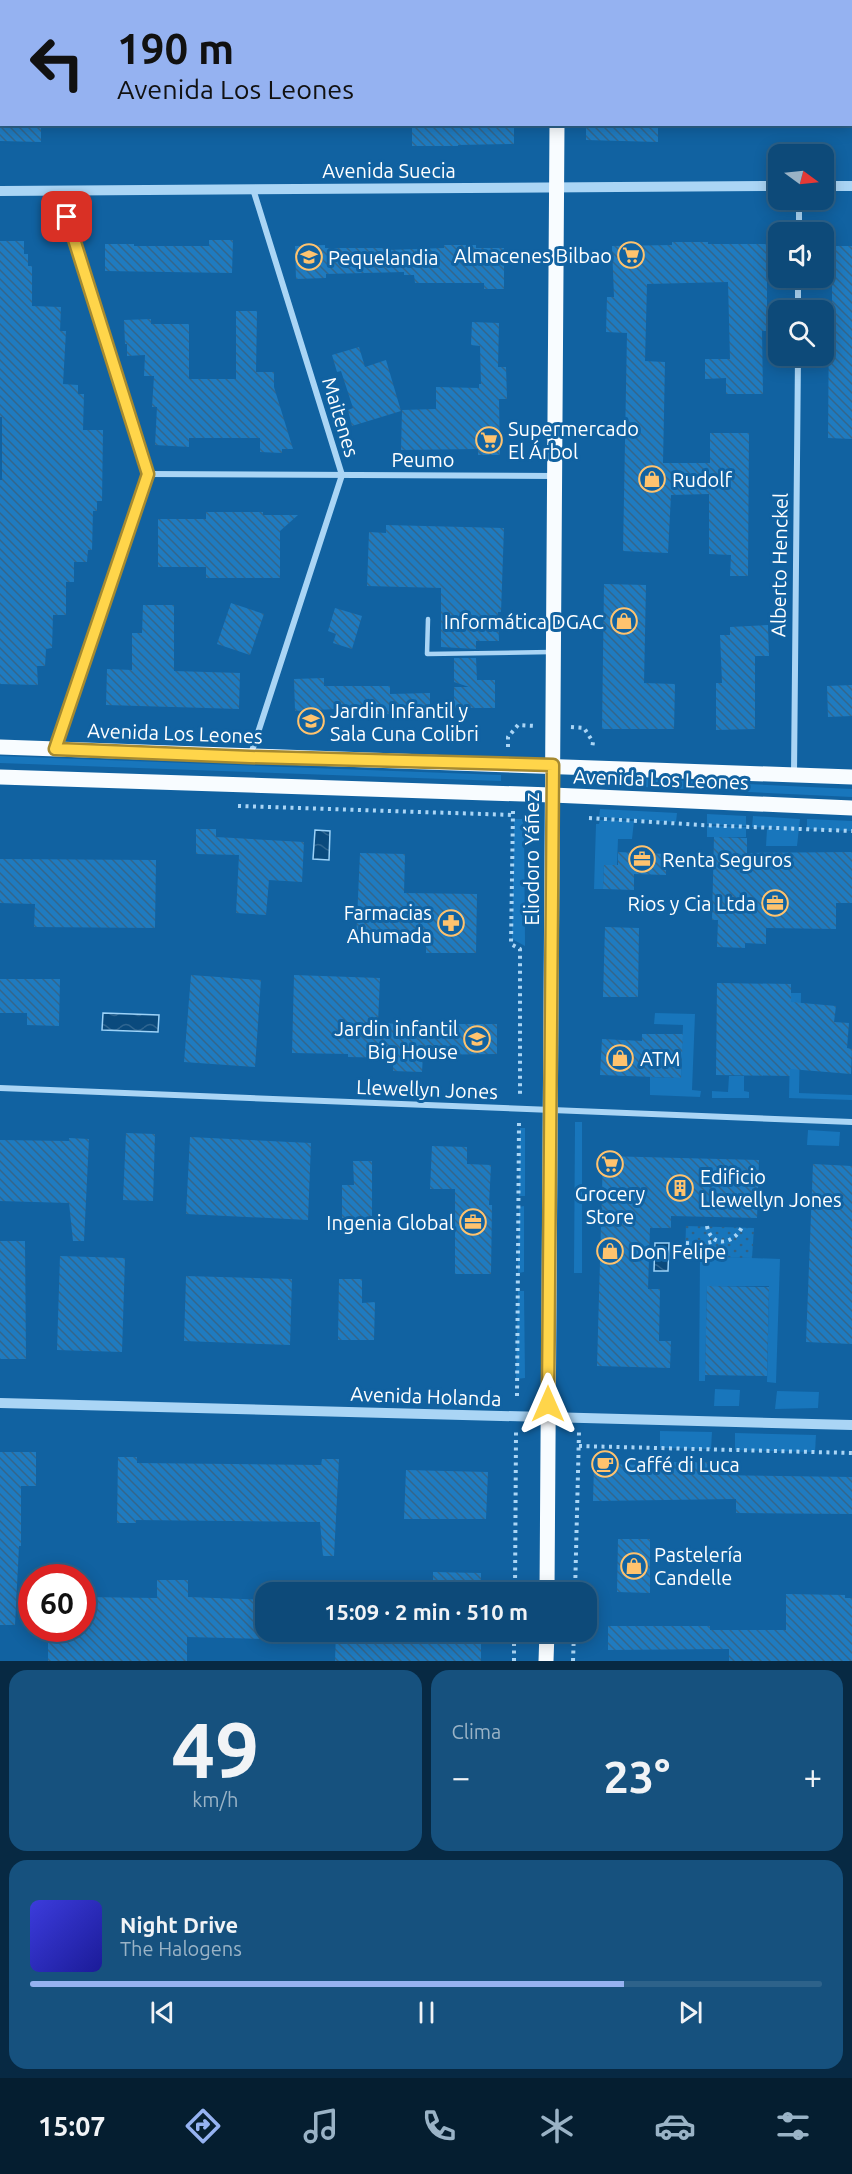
<!DOCTYPE html>
<html lang="es">
<head>
<meta charset="utf-8">
<style>
	body { margin:0; font-family:Ubuntu,sans-serif; background:#16517e; color:#f1f3f6; height:100vh; display:flex; flex-direction:column; font-size:22px; white-space:nowrap }
	* { box-sizing:border-box; margin:0 }
	p { font-size:20px; color:#9ab3c6 }
	.icon { flex:none; width:33px; height:33px; fill:none; stroke:currentColor; stroke-width:2; stroke-linecap:round; stroke-linejoin:round }
	.map { position:relative; height:1661px; overflow:hidden }
	.sheet { display:flex; flex-direction:column; gap:9px; padding:9px; background:#072943; flex:1 }
	.sheet>* { flex:none }
	.guide { position:absolute; left:0px; top:0px; width:852px; height:126px; box-shadow:0 3px 15px #0003,0 0 0 2px #2d628a; background:#95b2f1; color:#111; overflow:hidden }
	.needle { width:39px; rotate:105deg }
	.buttons { position:absolute; left:768px; top:144px; display:grid; gap:12px }
	.buttons a { display:grid; place-items:center; width:66px; height:66px; border-radius:12px; background:#0d4a79; box-shadow:0 3px 15px #0003,0 0 0 2px #2d628a; font-size:30px }
	.speed { position:absolute; left:18px; top:1564px; display:flex; gap:12px; font-size:30px; font-weight:700; text-align:center }
	.speed>* { display:grid; place-content:center; width:78px; height:78px; border-radius:50%; background:#0d4a79; box-shadow:0 3px 15px #0003,0 0 0 2px #2d628a; line-height:1 }
	.speed .limit { border:9px solid #d22; background:#fff; color:#111 }
	.pin { position:absolute; display:grid; place-items:center; width:51px; height:51px; color:#fff; margin:-26px; border-radius:12px; box-shadow:0 3px 9px #0006 }
	.me { position:absolute; width:66px; margin:-33px; rotate:0deg; stroke-linejoin:round; filter:drop-shadow(0 0 4px #0008) }
	.turn { display:flex; align-items:center; gap:21px; height:126px; padding:0 18px; font-size:27px }
	.turn .icon { width:78px; height:78px; stroke-width:2.5 }
	.turn b { display:block; font-size:42px; line-height:51px }
	.big { font-size:45px; font-weight:700; line-height:1.1 }
	.sheet .card { flex:1; display:flex; flex-direction:column; justify-content:center; gap:9px; min-width:0; padding:0 21px; border-radius:18px; background:#16517e }
	.sheet .dial { align-items:center; gap:0 }
	.dial b { font-size:78px; line-height:1 }
	.song { display:flex; align-items:center; gap:18px }
	.cover { width:72px; height:72px; border-radius:9px; background:linear-gradient(135deg,hsl(240 70% 55%),hsl(240 70% 35%)) }
	.played { height:6px; border-radius:3px; background:linear-gradient(90deg,#95b2f1 75%,#2d628a 75%) }
	.keys { display:flex; justify-content:space-around; direction:ltr }
	.heat { display:flex; justify-content:space-between; align-items:center; font-size:33px; direction:ltr }
	.sheet .tiles { flex:1; display:grid; gap:9px; grid-template-columns:1fr 1fr }
	.card:last-child { grid-column:span 2 }
	.trip { position:absolute; left:255px; top:1582px; width:342px; height:60px; border-radius:18px; background:#0d4a79; box-shadow:0 3px 15px #0003,0 0 0 2px #2d628a; font-weight:700; line-height:60px; text-align:center }
	.tabs { display:flex; height:96px; justify-content:space-around; align-items:center; background:#051e30; color:#9ab3c6 }
	.tabs .icon { width:42px; height:42px }
	.tabs .on { color:#95b2f1 }
	.tabs b { font-size:27px; color:#f1f3f6 }
	.map>svg:first-child { display:block }
	.green { fill:#1876bc }
	.garden { fill:url(#garden-dots) }
	.water { fill:url(#water-waves); stroke:#9cd2f8; stroke-width:1.5 }
	.building { fill:url(#building-back-hatch) }
	.lines { fill:none; stroke-linecap:round; stroke-linejoin:round }
	.path { stroke:#aad5f5; stroke-width:4; stroke-dasharray:3 4.5; stroke-linecap:butt }
	.service { stroke:#aad5f5; stroke-width:4.5 }
	.minor { stroke:#aad5f5; stroke-width:6 }
	.tertiary { stroke:#aad5f5; stroke-width:10 }
	.primary { stroke:#f8fcff; stroke-width:15 }
	.route-casing { stroke:#a68a30; stroke-width:15 }
	.route { stroke:#ffd54a; stroke-width:10 }
	.labels { text-anchor:middle; dominant-baseline:central; stroke-width:6; stroke-linejoin:round; paint-order:stroke }
	.street-label { font-size:20px; fill:#fff; stroke:#1162a1 }
	.poi-label { font-size:20px; fill:#fff; stroke:#1162a1; text-anchor:start }
</style>
</head>
<body>
<div class="map">
<svg width="852" height="1661" viewBox="0 0 852 1661">
	<defs>
		<pattern id="garden-dots" width="8" height="8" patternUnits="userSpaceOnUse" patternTransform="scale(1.5)"><rect width="8" height="8" fill="#1876bc"/><path d="M2 2h.1M6 6h.1" fill="none" stroke="#326184" stroke-width="1.8" stroke-linecap="round"/></pattern>
		<pattern id="water-waves" width="16" height="10" patternUnits="userSpaceOnUse" patternTransform="scale(1.5)"><rect width="16" height="10" fill="#0a4a7d"/><path d="M0 5q4-4 8 0t8 0" fill="none" stroke="#2f6590"/></pattern>
		<pattern id="building-back-hatch" width="6" height="6" patternUnits="userSpaceOnUse" patternTransform="scale(1.5)"><rect width="6" height="6" fill="#1f7bc0"/><path d="M-1 5l2 2M0 0l6 6M5-1l2 2" fill="none" stroke="#33668c"/></pattern>
	</defs>
	<rect width="100%" height="100%" fill="#1162a1"/>
	<g class="green">
		<path d="M0 756 501 775V781L0 763Z"/>
		<path d="M603 777 852 789V797L603 785Z"/>
		<path d="M600 809 677 813 676 822 599 817Z"/>
		<path d="M707 814 746 816V826L707 824Z"/>
		<path d="M753 816 800 819 797 846H766L767 829 782 828 752 827Z"/>
		<path d="M514 819H524L525 946 512 939Z"/>
		<path d="M807 819 852 821V831L807 829Z"/>
		<path d="M600 820 634 821 632 839H618L617 865H604L603 889H594L596 824H599Z"/>
		<path d="M707 826 746 827V837H707Z"/>
		<path d="M791 993H801L799 1093 852 1095V1100L789 1098Z"/>
		<path d="M655 1013 695 1014 692 1090 701 1091 700 1097 650 1095V1077L681 1078 683 1025 654 1024Z"/>
		<path d="M729 1076H744V1091L749 1092V1098H712V1091L728 1092Z"/>
		<path d="M575 1122H582V1273H574Z"/>
		<path d="M520 1128H525V1196H519Z"/>
		<path d="M808 1130 840 1132 839 1146 807 1145Z"/>
		<path d="M524 1206V1272L518 1273 519 1207Z"/>
		<path d="M700 1256 780 1259 776 1383 767 1382 769 1286H707L705 1381H699Z"/>
		<path d="M518 1291H524L525 1378 516 1379Z"/>
		<path d="M715 1389 740 1390 739 1406H714Z"/>
		<path d="M777 1391 819 1392 818 1408 775 1409Z"/>
		<path d="M660 1431 712 1432 711 1449 660 1448Z"/>
		<path d="M735 1433 816 1435 815 1452 735 1450Z"/>
	</g>
	<path class="garden" d="M686 1226 754 1228 752 1258 685 1256Z"/>
	<g class="water">
		<path d="M315 830 330 831 329 860 313 859Z"/>
		<path d="M103 1013 159 1015 158 1032 102 1030Z"/>
		<path d="M655 1243H669L668 1271H654Z"/>
	</g>
	<g class="building">
		<path d="M0 124H41V142L0 141Z"/>
		<path d="M412 124H514V144L458 145V146H412Z"/>
		<path d="M586 124H658V142L586 140Z"/>
		<path d="M209 240H233L232 273 105 271V244H134V246H209Z"/>
		<path d="M0 241H24V254H28V266H32V306L61 307 60 331H66L63 384 78 385V394H84L83 430H103L102 501H97V511H93L92 550H88L87 562H74V582H66V615H53L52 648 46 649 45 666H37L38 685 0 684V480H2V417H0Z"/>
		<path d="M672 242H708V244H767V331H762L763 394H726V378L705 379V359H730L728 282 647 284 645 361 665 362 663 463H710V433H749L748 576H730L731 555 709 554V494L671 495 668 553 623 551 627 333 606 332 607 297H614L612 246 672 245Z"/>
		<path d="M325 245V248H386V250L444 248V245H476V248H504V289H484V283H415L414 275H404V272L326 274V278L296 279 295 246Z"/>
		<path d="M832 246H852V439L828 438 829 319H832Z"/>
		<path d="M236 311H257L256 372H274V387L293 449H282V453L260 452V438H189V447L155 445 157 407H152L154 376H144L145 355 127 356V344H125L124 320 151 319V324H189V379H236Z"/>
		<path d="M472 322 499 323 498 367H506L507 399H499L500 455H478V449L401 450 402 410 436 409V387L479 388V384H481L480 346 471 345Z"/>
		<path d="M359 347 365 367 386 360 401 411 352 426 348 410 353 408 341 371 337 372 332 355Z"/>
		<path d="M206 512H263V515H298L280 531V578H206V567H158V519H206Z"/>
		<path d="M386 525 504 528 501 612H498L499 641H476V649L441 647V588L367 586 369 532 386 533Z"/>
		<path d="M604 584 646 585 644 683 675 684 674 729H602Z"/>
		<path d="M231 603 264 614 250 655 217 644Z"/>
		<path d="M143 605H174V671L240 673 239 709 106 705 107 669 132 670V633H142Z"/>
		<path d="M335 608 362 616 352 649 333 643 336 634 328 631Z"/>
		<path d="M768 625 769 656H755V729L716 730V683H722L720 635H730V627Z"/>
		<path d="M454 658H476L477 680H495V708H454V687H469L454 682Z"/>
		<path d="M324 678V686H390V694L430 693V718H404V714H337V709L295 711 294 679Z"/>
		<path d="M852 685V716L828 717 827 686Z"/>
		<path d="M196 829H216V837L304 842 302 882 269 880 266 915 236 913 239 855 196 854Z"/>
		<path d="M714 837 747 838V853L852 852V903H836V929L766 928V944L745 943V948L717 947 718 920H712Z"/>
		<path d="M618 852 666 854V875L634 874V890L603 889 604 865H618Z"/>
		<path d="M360 853 405 854 404 893 477 894 476 953H426V944L356 941Z"/>
		<path d="M0 859 156 860 155 928 34 927 35 904 0 903Z"/>
		<path d="M605 927 639 928 638 997H603Z"/>
		<path d="M191 975 261 980 255 1067 184 1062Z"/>
		<path d="M294 975 380 978 378 1023 456 1026V1024H497V1054L423 1055 422 1072 393 1071V1058L348 1057V1054L292 1053Z"/>
		<path d="M0 979H60L59 1026 27 1025V1013H0Z"/>
		<path d="M717 983 791 984V1002L836 1006 834 1022 849 1023 847 1048 852 1049 851 1074 790 1069V1076L716 1075Z"/>
		<path d="M642 1034H683L681 1078 600 1075 602 1039 642 1041Z"/>
		<path d="M126 1133 155 1134 153 1201 123 1200Z"/>
		<path d="M190 1137 311 1143 308 1220 186 1214Z"/>
		<path d="M69 1138 89 1139 84 1241H73L69 1203 0 1201V1140L69 1141Z"/>
		<path d="M432 1146 467 1147V1164L491 1165 489 1205H492L491 1274H455V1189H430Z"/>
		<path d="M603 1156 759 1160 757 1218 671 1216V1228H650L648 1289H660L659 1341H671L670 1368 597 1366Z"/>
		<path d="M353 1161H372V1218H342V1185H354Z"/>
		<path d="M813 1164 852 1166V1344L806 1342Z"/>
		<path d="M0 1241H25L26 1359H0Z"/>
		<path d="M60 1256 125 1258 122 1352 57 1350Z"/>
		<path d="M186 1276 292 1279 290 1345 184 1341Z"/>
		<path d="M339 1279H362V1303L375 1302 374 1340H338Z"/>
		<path d="M707 1286 769 1287 767 1376 705 1375Z"/>
		<path d="M0 1452H36V1486H21V1546H19L15 1625H0Z"/>
		<path d="M118 1457H137V1463L321 1465 322 1459H339L334 1556H323L320 1522 136 1520V1523H117Z"/>
		<path d="M647 1462H712V1475L852 1477V1514L736 1513V1499L593 1501 594 1464 647 1465Z"/>
		<path d="M406 1470 488 1472 486 1519H404Z"/>
		<path d="M618 1539H650V1593L617 1592Z"/>
		<path d="M433 1572 481 1573V1593H433Z"/>
		<path d="M157 1580H188V1597L266 1600V1639L187 1637V1661H48V1629H82V1597L157 1598Z"/>
		<path d="M786 1594 845 1595V1598H852V1661H729V1649L608 1650V1626H710V1630H786Z"/>
		<path d="M336 1632H481V1661H335Z"/>
	</g>
	<g class="lines">
		<g class="path">
			<path d="M571 727 584 728 593 742 592 749"/>
			<path d="M508 747V737L518 725 536 726"/>
			<path d="M238 806 513 815"/>
			<path d="M513 811 511 944 520 949V1096"/>
			<path d="M589 818 701 825 852 831"/>
			<path d="M707 1226C711 1248 733 1245 742 1227"/>
			<path d="M686 1243 703 1244 715 1241"/>
			<path d="M517 1396 519 1121"/>
			<path d="M579 1446 852 1453"/>
			<path d="M515 1593 516 1432"/>
			<path d="M575 1593 579 1432"/>
			<path d="M514 1661V1632"/>
			<path d="M573 1661 574 1632"/>
		</g>
		<path class="service" d="M428 619 427 654 551 652"/>
		<g class="minor">
			<path d="M799 232V200"/>
			<path d="M798 310V278"/>
			<path d="M148 474 555 476"/>
			<path d="M55 748 148 474 58 190"/>
			<path d="M250 757 342 475 253 189"/>
			<path d="M794 774 798 356"/>
			<path d="M0 1088 852 1122"/>
		</g>
		<g class="tertiary">
			<path d="M824 186H852"/>
			<path d="M0 191 778 186"/>
			<path d="M0 1403 852 1425"/>
		</g>
		<g class="primary">
			<path d="M557 2V0"/>
			<path d="M0 747C284 758 568 766 852 777"/>
			<path d="M0 777 552 795 852 808"/>
			<path d="M547 1593 557 124"/>
			<path d="M546 1661 547 1632"/>
		</g>
	</g>
	<g class="lines">
		<g class="route-casing">
			<path id="route" d="M67 217 148 474 55 749 250 757 553 765 548 1404"/>
		</g>
		<use href="#route" class="route"/>
	</g>
	<defs>
		<g id="supermarket-ring" transform="scale(1.35)"><circle r="9.5" fill="#1162a1" stroke="#ffc36e" stroke-width="1.5"/><path d="M-6-5.5h2.5l.6 2H6L4.5 2H-2.5L-4.4-4H-6ZM-1.5 3.2a1.3 1.3 0 1 0 .1 0ZM3 3.2a1.3 1.3 0 1 0 .1 0Z" fill="#ffc36e"/></g>
		<g id="school-ring" transform="scale(1.35)"><circle r="9.5" fill="#1162a1" stroke="#ffc36e" stroke-width="1.5"/><path d="M0-5L7-2L0 1L-7-2ZM-4 1L0 2.5L4 1V4Q0 6-4 4Z" fill="#ffc36e"/></g>
		<g id="shop-ring" transform="scale(1.35)"><circle r="9.5" fill="#1162a1" stroke="#ffc36e" stroke-width="1.5"/><path d="M-5-2.5h2.3a2.7 3.5 0 0 1 5.4 0H5L5.5 6h-11ZM-1.5-2.5h3a1.5 2.3 0 0 0-3 0Z" fill="#ffc36e"/></g>
		<g id="office-ring" transform="scale(1.35)"><circle r="9.5" fill="#1162a1" stroke="#ffc36e" stroke-width="1.5"/><path d="M-6-3h4V-5.5h4V-3h4V5H-6ZM-1-4.5V-3h2v-1.5ZM-6 0V1H6V0Z" fill="#ffc36e"/></g>
		<g id="pharmacy-ring" transform="scale(1.35)"><circle r="9.5" fill="#1162a1" stroke="#ffc36e" stroke-width="1.5"/><path d="M-2-6h4v4h4v4h-4v4h-4v-4h-4v-4h4Z" fill="#ffc36e"/></g>
		<g id="building-ring" transform="scale(1.35)"><circle r="9.5" fill="#1162a1" stroke="#ffc36e" stroke-width="1.5"/><path d="M-4-6H4V6H1V3H-1V6H-4ZM-2.5-4.3h1.7v1.8h-1.7ZM.8-4.3h1.7v1.8H.8ZM-2.5-1h1.7V.8h-1.7ZM.8-1h1.7V.8H.8Z" fill="#ffc36e"/></g>
		<g id="cafe-ring" transform="scale(1.35)"><circle r="9.5" fill="#1162a1" stroke="#ffc36e" stroke-width="1.5"/><path d="M-5.5-4.5H6V0H3Q3 3.5 0 3.5H-2.5Q-5.5 3.5-5.5 0ZM3-3.2v2h1.7v-2ZM-6 4.5H4V6H-6Z" fill="#ffc36e"/></g>
	</defs>
	<g fill-rule="evenodd">
		<use href="#supermarket-ring" x="631" y="255"/>
		<use href="#school-ring" x="309" y="257"/>
		<use href="#supermarket-ring" x="489" y="440"/>
		<use href="#shop-ring" x="652" y="479"/>
		<use href="#shop-ring" x="624" y="621"/>
		<use href="#school-ring" x="311" y="721"/>
		<use href="#office-ring" x="642" y="859"/>
		<use href="#office-ring" x="775" y="903"/>
		<use href="#pharmacy-ring" x="451" y="923"/>
		<use href="#school-ring" x="477" y="1039"/>
		<use href="#shop-ring" x="620" y="1058"/>
		<use href="#supermarket-ring" x="610" y="1164"/>
		<use href="#building-ring" x="680" y="1188"/>
		<use href="#office-ring" x="473" y="1222"/>
		<use href="#shop-ring" x="610" y="1251"/>
		<use href="#cafe-ring" x="605" y="1464"/>
		<use href="#shop-ring" x="634" y="1566"/>
	</g>
	<g class="labels">
		<g class="street-label">
			<text x="389" y="170">Avenida Suecia</text>
			<text transform="translate(341 417) rotate(73)">Maitenes</text>
			<text x="423" y="459">Peumo</text>
			<text transform="translate(779 565) rotate(-89)">Alberto Henckel</text>
			<text transform="translate(175 733) rotate(2)">Avenida Los Leones</text>
			<text transform="translate(661 779) rotate(2)">Avenida Los Leones</text>
			<text transform="translate(531 859) rotate(-90)">Eliodoro Yáñez</text>
			<text transform="translate(427 1089) rotate(2)">Llewellyn Jones</text>
			<text transform="translate(426 1396) rotate(2)">Avenida Holanda</text>
		</g>
		<g class="poi-label">
			<text x="612" y="255" text-anchor="end">Almacenes Bilbao</text>
			<text x="328" y="257">Pequelandia</text>
			<text x="508" y="428">Supermercado<tspan x="508" dy="23">El Árbol</tspan></text>
			<text x="672" y="479">Rudolf</text>
			<text x="604" y="621" text-anchor="end">Informática DGAC</text>
			<text x="330" y="710">Jardin Infantil y<tspan x="330" dy="23">Sala Cuna Colibri</tspan></text>
			<text x="662" y="859">Renta Seguros</text>
			<text x="756" y="903" text-anchor="end">Rios y Cia Ltda</text>
			<text x="432" y="912" text-anchor="end">Farmacias<tspan x="432" dy="23">Ahumada</tspan></text>
			<text x="458" y="1028" text-anchor="end">Jardin infantil<tspan x="458" dy="23">Big House</tspan></text>
			<text x="640" y="1058">ATM</text>
			<text x="700" y="1176">Edificio<tspan x="700" dy="23">Llewellyn Jones</tspan></text>
			<text x="610" y="1193" text-anchor="middle">Grocery<tspan x="610" dy="23">Store</tspan></text>
			<text x="454" y="1222" text-anchor="end">Ingenia Global</text>
			<text x="630" y="1251">Don Felipe</text>
			<text x="624" y="1464">Caffé di Luca</text>
			<text x="654" y="1554">Pastelería<tspan x="654" dy="23">Candelle</tspan></text>
		</g>
	</g>
</svg>
<div class="buttons">
<a><svg class="needle" viewBox="-14 -14 28 28"><path d="M0-13l5 13h-10z" fill="#e53935"/><path d="M0 13l5-13h-10z" fill="#9ab3c6"/></svg></a>
<a><svg class="icon" aria-label="sound" viewBox="0 0 24 24"><path d="M4 9h4l5-4v14l-5-4H4zM17 9q2 3 0 6"/></svg></a>
<a><svg class="icon" aria-label="search" viewBox="0 0 24 24"><circle cx="10" cy="10" r="6"/><path d="M15 15l6 6"/></svg></a>
</div>
<div class="speed"><div class="limit">60</div></div>
<div class="pin" style="left:67px;top:217px;background:#d93025"><svg class="icon" aria-label="arrive" viewBox="0 0 24 24"><path d="M6 21V4h12l-3 4 3 4H6"/></svg></div>
<svg class="me" style="left:548px;top:1404px" viewBox="-20 -20 40 40"><path d="M0-17L14 15 0 8-14 15z" fill="#ffd54a" stroke="#fff" stroke-width="4"/></svg>
<div class="trip">15:09 · 2 min · 510 m</div>
<div class="guide">
<div class="turn"><svg class="icon" aria-label="left" viewBox="0 0 24 24"><path d="M17 20v-9H6M10 6l-5 5 5 5"/></svg><div><b>190 m</b>Avenida Los Leones</div></div>
</div>
</div>
<section class="sheet">
<div class="tiles">
<div class="card dial"><b>49</b><p>km/h</p></div>
<div class="card"><p>Clima</p>
<div class="heat"><a>−</a><b class="big">23°</b><a>+</a></div>
</div>
<div class="card">
<div class="song"><i class="cover"></i><div><b>Night Drive</b><p>The Halogens</p></div></div>
<div class="played"></div>
<div class="keys"><svg class="icon" aria-label="previous" viewBox="0 0 24 24"><path d="M18 5L8 12l10 7zM5 5v14"/></svg><svg class="icon" aria-label="pause" viewBox="0 0 24 24"><path d="M8 5v14M16 5v14"/></svg><svg class="icon" aria-label="next" viewBox="0 0 24 24"><path d="M6 5l10 7-10 7zM19 5v14"/></svg></div>
</div>
</div>
</section>
<nav class="tabs">
<b>15:07</b>
<svg class="icon on" aria-label="directions" viewBox="0 0 24 24"><path d="M12 3l9 9-9 9-9-9zM9 14v-3h6M13 9l2 2-2 2"/></svg>
<svg class="icon" aria-label="music" viewBox="0 0 24 24"><path d="M9 18V5l10-2v13"/><circle cx="6" cy="18" r="3"/><circle cx="16" cy="16" r="3"/></svg>
<svg class="icon" aria-label="phone" viewBox="0 0 24 24"><path d="M5 4h4l2 5-3 2q2 4 5 5l2-3 5 2v4C11 20 4 13 5 4z"/></svg>
<svg class="icon" aria-label="climate" viewBox="0 0 24 24"><path d="M12 3v18M4 7l16 10M4 17L20 7"/></svg>
<svg class="icon" aria-label="car" viewBox="0 0 24 24"><path d="M5 17H2v-5l4-1 3-4h7l3 4 3 1v5h-3M9 17h6M6 11h13"/><circle cx="7" cy="17" r="2"/><circle cx="17" cy="17" r="2"/></svg>
<svg class="icon" aria-label="filters" viewBox="0 0 24 24"><path d="M4 7h16M4 17h16"/><circle cx="9" cy="7" r="2"/><circle cx="15" cy="17" r="2"/></svg>
</nav>
</body>
</html>
